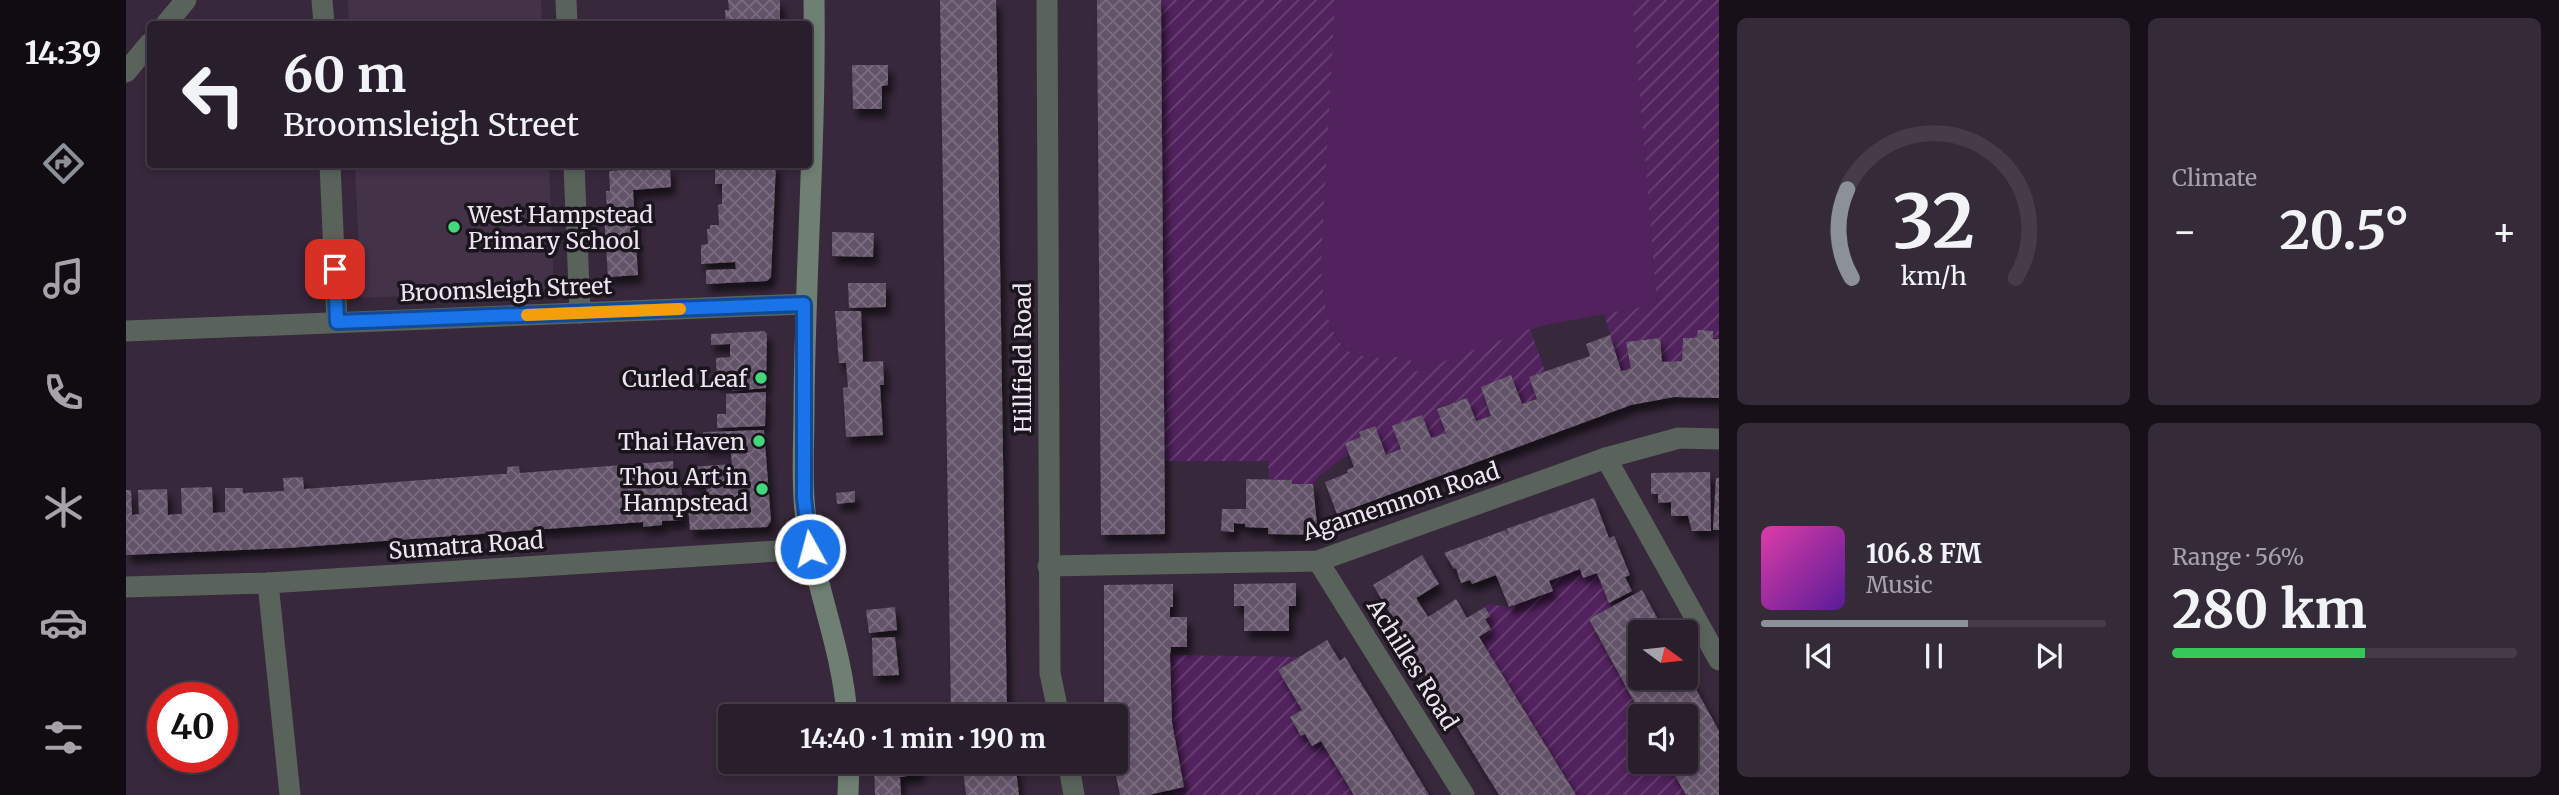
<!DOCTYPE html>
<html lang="en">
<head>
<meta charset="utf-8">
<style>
	body { margin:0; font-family:Merriweather,serif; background:#352b38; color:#f1f3f6; height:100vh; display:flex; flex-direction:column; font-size:26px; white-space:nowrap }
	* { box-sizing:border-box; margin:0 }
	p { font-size:23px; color:#a5a2a9 }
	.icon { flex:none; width:38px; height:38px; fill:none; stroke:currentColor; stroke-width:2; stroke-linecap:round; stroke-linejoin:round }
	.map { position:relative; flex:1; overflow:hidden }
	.side { display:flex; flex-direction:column; gap:18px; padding:18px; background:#171018; width:840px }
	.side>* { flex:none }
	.top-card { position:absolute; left:21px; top:21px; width:665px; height:147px; border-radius:7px; box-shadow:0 4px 10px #0003,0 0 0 2px #453c48; background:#291e2c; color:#f1f3f6; overflow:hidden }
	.needle { width:46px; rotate:105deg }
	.fabs { position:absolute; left:1502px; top:620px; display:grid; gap:14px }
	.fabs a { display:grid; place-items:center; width:70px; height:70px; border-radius:7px; background:#291e2c; box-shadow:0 4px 10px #0003,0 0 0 2px #453c48; font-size:35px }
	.speed { position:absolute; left:21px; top:682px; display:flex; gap:14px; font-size:35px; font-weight:700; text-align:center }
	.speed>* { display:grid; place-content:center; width:91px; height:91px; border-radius:50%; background:#291e2c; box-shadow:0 4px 10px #0003,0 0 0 2px #453c48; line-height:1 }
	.speed .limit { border:10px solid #d22; background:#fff; color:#111 }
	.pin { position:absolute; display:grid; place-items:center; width:60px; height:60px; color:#fff; margin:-30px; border-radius:14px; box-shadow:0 4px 10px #0006 }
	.me { position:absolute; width:77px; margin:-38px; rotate:353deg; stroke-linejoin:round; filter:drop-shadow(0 0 5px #0008) }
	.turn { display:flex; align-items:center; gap:24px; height:147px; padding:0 21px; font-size:32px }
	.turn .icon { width:91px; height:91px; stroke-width:2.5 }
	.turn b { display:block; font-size:49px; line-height:60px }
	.big { font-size:52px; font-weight:700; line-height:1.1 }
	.side .tile { flex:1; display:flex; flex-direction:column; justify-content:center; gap:10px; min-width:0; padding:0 24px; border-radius:10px; background:#352b38 }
	.side .dial { align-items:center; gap:0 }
	.dial svg { height:182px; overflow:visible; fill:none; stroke:#453c48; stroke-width:7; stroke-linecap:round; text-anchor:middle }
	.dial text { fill:#f1f3f6; stroke:none }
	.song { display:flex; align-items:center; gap:21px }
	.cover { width:84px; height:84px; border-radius:10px; background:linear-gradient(135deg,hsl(320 70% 55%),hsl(270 70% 35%)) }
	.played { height:7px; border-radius:4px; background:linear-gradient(90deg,#8c9099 60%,#453c48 60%) }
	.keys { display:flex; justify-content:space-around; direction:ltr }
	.heat { display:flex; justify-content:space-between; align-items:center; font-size:38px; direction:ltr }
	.charge { height:10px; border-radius:5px; background:linear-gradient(90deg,#34c759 56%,#453c48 0) }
	.side .tiles { flex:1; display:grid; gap:18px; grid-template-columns:repeat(2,1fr) }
	.trip { position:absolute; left:592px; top:704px; width:410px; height:70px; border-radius:7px; background:#291e2c; box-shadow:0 4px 10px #0003,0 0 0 2px #453c48; font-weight:700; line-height:70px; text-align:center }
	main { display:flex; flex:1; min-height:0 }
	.menu { display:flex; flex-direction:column; width:126px; justify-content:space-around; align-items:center; background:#100c12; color:#a5a2a9 }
	.menu .icon { width:49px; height:49px }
	.menu .selected { color:#8c9099 }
	.menu b { font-size:32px; color:#f1f3f6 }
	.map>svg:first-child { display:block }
	.built { fill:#443249 }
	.grass { fill:#51225d }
	.garden { fill:url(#garden-furrows) }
	.building { fill:url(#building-cross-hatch); filter:url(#shadow) }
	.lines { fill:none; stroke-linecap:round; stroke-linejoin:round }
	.street { stroke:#59635b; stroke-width:21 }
	.secondary { stroke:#707f73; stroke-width:21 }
	.route-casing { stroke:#114b97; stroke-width:18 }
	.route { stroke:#1a73e8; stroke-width:12 }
	.slow { stroke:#f59e0b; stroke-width:12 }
	.poi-dot { fill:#44d77b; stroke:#1a141c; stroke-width:2.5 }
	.labels { text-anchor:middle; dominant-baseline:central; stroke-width:7; stroke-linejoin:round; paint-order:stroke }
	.poi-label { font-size:23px; fill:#eee4f1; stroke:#1a141c; text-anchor:end }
	.street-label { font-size:23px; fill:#eee4f1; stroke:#1a141c }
</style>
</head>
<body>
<main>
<nav class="menu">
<b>14:39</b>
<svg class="icon selected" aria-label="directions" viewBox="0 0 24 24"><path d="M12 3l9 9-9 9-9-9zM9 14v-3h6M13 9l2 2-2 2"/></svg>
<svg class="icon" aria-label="music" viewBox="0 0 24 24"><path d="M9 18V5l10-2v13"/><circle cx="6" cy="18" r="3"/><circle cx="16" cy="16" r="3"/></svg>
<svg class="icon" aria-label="phone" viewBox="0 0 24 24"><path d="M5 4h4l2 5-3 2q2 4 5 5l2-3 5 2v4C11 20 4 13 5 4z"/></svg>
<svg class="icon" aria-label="climate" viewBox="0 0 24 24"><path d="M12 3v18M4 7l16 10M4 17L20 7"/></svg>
<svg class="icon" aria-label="car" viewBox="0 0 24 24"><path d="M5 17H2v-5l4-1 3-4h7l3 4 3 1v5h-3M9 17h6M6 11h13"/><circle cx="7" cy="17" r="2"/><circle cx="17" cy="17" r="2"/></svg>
<svg class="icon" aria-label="filters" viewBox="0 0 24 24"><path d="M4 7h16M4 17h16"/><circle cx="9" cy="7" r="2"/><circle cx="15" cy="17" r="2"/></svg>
</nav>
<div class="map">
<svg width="1593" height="795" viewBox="0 0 1593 795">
	<defs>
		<pattern id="garden-furrows" width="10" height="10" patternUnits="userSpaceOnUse" patternTransform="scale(1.75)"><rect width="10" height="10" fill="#51225d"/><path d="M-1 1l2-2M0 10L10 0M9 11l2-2" fill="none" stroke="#6a4275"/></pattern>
		<pattern id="building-cross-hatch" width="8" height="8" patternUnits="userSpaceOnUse" patternTransform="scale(1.75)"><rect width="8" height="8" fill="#635368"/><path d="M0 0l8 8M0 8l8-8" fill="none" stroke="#7a6c7e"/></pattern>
		<filter id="shadow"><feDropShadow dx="4.5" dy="8" stdDeviation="3.5" flood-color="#0009"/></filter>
	</defs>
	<rect width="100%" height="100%" fill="#37283b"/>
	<g class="built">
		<path d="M222 0H415L416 24H223Z"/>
		<path d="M229 165H423L428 289 235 298Z"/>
	</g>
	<path class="grass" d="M1209 0H1506L1531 304 1415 326 1290 372 1283 356C1266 357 1244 361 1227 353 1200 340 1197 293 1195 267Z"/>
	<g class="garden">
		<path d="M1035 0H1209L1195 267C1197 293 1200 344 1229 354 1246 360 1266 357 1283 356L1290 372 1404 329 1419 371 1403 377 1411 399 1396 404 1385 376 1355 387 1365 416 1350 421 1341 398 1312 408 1320 433 1305 438 1296 415 1267 426 1275 449 1260 455 1248 426 1233 432 1235 437 1219 443 1223 454 1193 476 1187 484H1166L1165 480 1143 479 1142 461H1039Z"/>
		<path d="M1506 0H1593V339L1557 338 1556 361 1536 362 1533 338 1501 342 1505 369 1495 371 1478 314 1531 304Z"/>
		<path d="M1454 569 1471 573 1485 607 1463 619 1516 716H1514V761H1541L1560 795H1450L1353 637 1365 629 1359 619 1364 616 1359 607 1362 604 1383 607 1426 591 1423 581Z"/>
		<path d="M1044 655 1173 657 1152 670 1176 710 1164 718 1175 736 1179 734 1195 741 1228 795H1049L1046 790 1058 787 1046 723Z"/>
	</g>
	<g class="building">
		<path d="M602 0H654V24H600L599 10H603Z"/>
		<path d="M814 0H870L881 716H825Z"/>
		<path d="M971 0H1035L1039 534 975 535Z"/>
		<path d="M726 65H762V85L756 86V109H727Z"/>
		<path d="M589 164H650L645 277 641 281 580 284V270L610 269 609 262 575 264V245L582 244 581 229H584V225H593L592 205 596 204V184H589Z"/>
		<path d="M544 167 545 187 507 190 512 275 482 277 478 214H481L480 191H484L483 171Z"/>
		<path d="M706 232 748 233 747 257 706 256Z"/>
		<path d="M722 283H760V307L723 308Z"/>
		<path d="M709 311H735L737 362 757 361 758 385H754L757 435 720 437 717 388 722 387 720 363H713Z"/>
		<path d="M1572 330 1587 331V339H1593V398L1548 397 1505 405 1211 514 1199 482 1222 473 1221 470 1228 467 1219 443 1235 437 1233 432 1249 426 1260 455 1275 449 1266 426 1296 415 1305 438 1320 433 1311 409 1341 398 1350 421 1365 416 1355 387 1385 375 1396 404 1411 399 1403 377 1464 356 1460 344 1484 335 1495 371 1505 369 1500 342 1534 338 1536 362 1556 361 1557 338H1571Z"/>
		<path d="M638 331 641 334 640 388 606 391V383H591L590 358 604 357V344L585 345V334Z"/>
		<path d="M640 392 639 426 591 428V414H600V394Z"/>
		<path d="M638 430 645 521 641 527 564 530 562 505 608 503 607 495 581 496 580 482H564L563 467 606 464 604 446 577 447V432Z"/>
		<path d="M547 461 548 485 555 484 558 520 536 521V525L517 527V522L161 548 0 555V490H5L6 515 13 514 12 490 41 489 42 515 51 514H56L55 488 86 487 87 513 99 512V488H117V493L158 491 157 478 177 477 178 489 375 474H381V467L393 466 394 473Z"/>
		<path d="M1584 472 1585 531H1566L1562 516H1545V502L1532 503V494H1525V473Z"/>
		<path d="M1590 478H1593V530H1587Z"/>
		<path d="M1120 479 1166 480V484H1187L1192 535 1142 534V528L1119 527V524L1108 523V532L1095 531 1096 509H1120Z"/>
		<path d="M729 491V502L711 504 710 493Z"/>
		<path d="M1468 498 1483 538 1488 536 1504 575 1499 577 1506 591 1483 603 1471 573 1457 578 1454 569 1423 581 1427 591 1383 607 1370 575 1346 584 1344 580 1335 583 1330 568 1328 569 1318 553 1379 530 1383 536 1380 529Z"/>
		<path d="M1296 555 1313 584 1290 598 1302 617 1330 599 1341 618 1359 607 1364 616 1359 619 1365 629 1353 637 1450 795H1373L1274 634 1276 633 1247 585Z"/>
		<path d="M1170 583V606H1163V631H1118V606H1108V584Z"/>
		<path d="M1047 584V607H1044V617H1061V647H1045L1044 655 1046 723 1058 787 1022 795H994L987 761H989V716H980L978 703V585Z"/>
		<path d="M1516 590 1539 632H1514V677H1559V669L1593 731V795H1560L1541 761H1559V716H1516L1463 619Z"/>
		<path d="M769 607 771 630 743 633 740 610Z"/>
		<path d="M769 637 773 675 747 676 746 638Z"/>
		<path d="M1201 640 1214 661 1219 657 1303 795H1228L1195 741 1186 746 1179 734 1175 736 1164 717 1176 710 1152 670Z"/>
		<path d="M748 761H794V774L774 777 775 795H749Z"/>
		<path d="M836 761H889L893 795H840Z"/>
	</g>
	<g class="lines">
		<g class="street">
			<path d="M196 0 198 24"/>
			<path d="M440 0 441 24"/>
			<path d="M921 0 924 673 933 716"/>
			<path d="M40 24 60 0"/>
			<path d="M0 72 24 43"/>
			<path d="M204 164 211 322"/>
			<path d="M448 164 454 313"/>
			<path d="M0 331 678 304"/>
			<path d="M1480 458 1593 660"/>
			<path d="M1192 561 1338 795"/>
			<path d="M922 566 1192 561 1480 458 1553 438 1593 439"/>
			<path d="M142 583 164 795"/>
			<path d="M0 587 142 583 684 549"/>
			<path d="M942 761 948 795"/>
		</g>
		<g class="secondary">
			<path d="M688 0C690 136 679 272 678 408 678 438 676 468 678 498 682 572 716 641 721 716"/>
			<path d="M722 795 723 761"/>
		</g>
	</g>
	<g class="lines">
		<g class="route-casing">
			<path id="route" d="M209 269 211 322 678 304V498L684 549"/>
		</g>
		<use href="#route" class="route"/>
		<path class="slow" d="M401 315 554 309"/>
	</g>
	<g class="poi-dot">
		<circle cx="328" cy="227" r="7"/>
		<circle cx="635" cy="378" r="7"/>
		<circle cx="633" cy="441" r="7"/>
		<circle cx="636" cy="489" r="7"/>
	</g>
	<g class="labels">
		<g class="poi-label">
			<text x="342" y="214" text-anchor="start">West Hampstead<tspan x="342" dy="26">Primary School</tspan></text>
			<text x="621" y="378">Curled Leaf</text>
			<text x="619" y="441">Thai Haven</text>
			<text x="622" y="476">Thou Art in<tspan x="622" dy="26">Hampstead</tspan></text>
		</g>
		<g class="street-label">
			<text transform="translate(380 289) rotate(-2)">Broomsleigh Street</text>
			<text transform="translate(896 358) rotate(-90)">Hillfield Road</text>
			<text transform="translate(1275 501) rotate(-18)">Agamemnon Road</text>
			<text transform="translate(340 545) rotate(-4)">Sumatra Road</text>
			<text transform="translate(1287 664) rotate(58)">Achilles Road</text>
		</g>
	</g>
</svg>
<div class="fabs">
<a><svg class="needle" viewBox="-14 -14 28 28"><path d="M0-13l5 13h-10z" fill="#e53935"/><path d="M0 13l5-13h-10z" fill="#a5a2a9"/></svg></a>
<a><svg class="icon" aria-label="sound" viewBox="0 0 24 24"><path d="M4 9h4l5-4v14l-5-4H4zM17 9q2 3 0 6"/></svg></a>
</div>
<div class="speed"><div class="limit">40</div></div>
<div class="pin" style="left:209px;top:269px;background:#d93025"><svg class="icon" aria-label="arrive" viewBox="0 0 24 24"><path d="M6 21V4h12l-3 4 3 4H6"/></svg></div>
<svg class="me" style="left:684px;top:549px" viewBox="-20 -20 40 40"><circle r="17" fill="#1a73e8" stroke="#fff" stroke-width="3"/><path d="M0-11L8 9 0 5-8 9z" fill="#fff"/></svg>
<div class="trip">14:40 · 1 min · 190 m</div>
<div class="top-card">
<div class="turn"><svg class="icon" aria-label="left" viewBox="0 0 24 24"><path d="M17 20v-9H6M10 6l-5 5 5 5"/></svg><div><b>60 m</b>Broomsleigh Street</div></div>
</div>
</div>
<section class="side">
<div class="tiles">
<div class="tile dial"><svg viewBox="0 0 100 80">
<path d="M14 69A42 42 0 1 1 86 69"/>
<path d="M14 69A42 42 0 0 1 12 30" stroke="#8c9099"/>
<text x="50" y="56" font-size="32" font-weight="700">32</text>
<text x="50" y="72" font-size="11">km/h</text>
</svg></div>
<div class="tile"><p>Climate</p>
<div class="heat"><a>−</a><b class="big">20.5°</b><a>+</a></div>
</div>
<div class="tile">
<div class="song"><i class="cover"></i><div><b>106.8 FM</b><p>Music</p></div></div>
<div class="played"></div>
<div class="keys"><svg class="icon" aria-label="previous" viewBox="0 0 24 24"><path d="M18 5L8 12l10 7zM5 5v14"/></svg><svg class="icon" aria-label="pause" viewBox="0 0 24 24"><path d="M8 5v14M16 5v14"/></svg><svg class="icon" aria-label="next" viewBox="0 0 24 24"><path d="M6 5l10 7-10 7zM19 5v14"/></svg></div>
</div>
<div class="tile"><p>Range · 56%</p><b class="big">280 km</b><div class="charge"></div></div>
</div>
</section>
</main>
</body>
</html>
